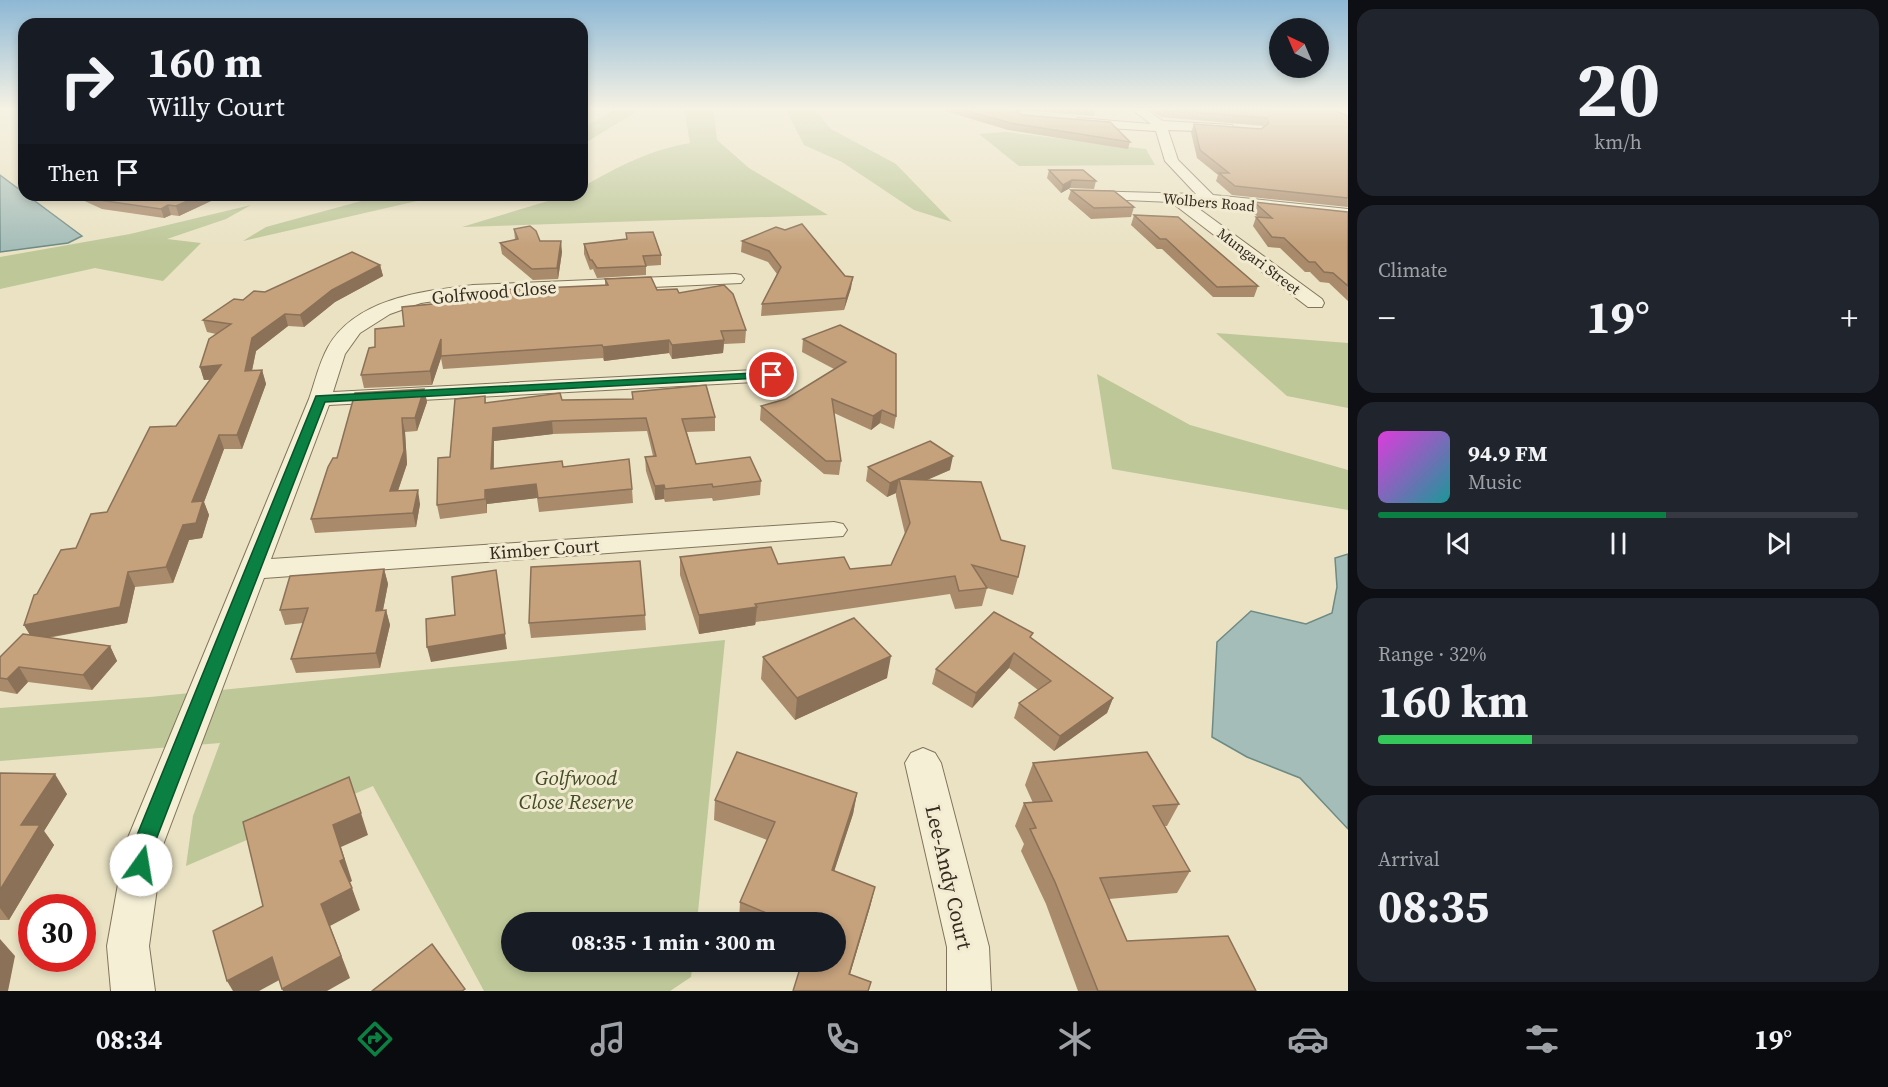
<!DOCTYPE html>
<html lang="en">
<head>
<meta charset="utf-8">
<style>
	body { margin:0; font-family:"Source Serif 4",serif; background:#20242c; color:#f1f3f6; height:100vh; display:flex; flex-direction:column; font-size:22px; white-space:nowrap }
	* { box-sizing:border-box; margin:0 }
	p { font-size:20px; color:#9ea1a6 }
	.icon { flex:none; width:33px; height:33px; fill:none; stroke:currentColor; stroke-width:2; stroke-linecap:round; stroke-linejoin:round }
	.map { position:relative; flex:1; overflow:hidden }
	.sheet { display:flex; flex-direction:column; gap:9px; padding:9px; background:#0d0f14; width:540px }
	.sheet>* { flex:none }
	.top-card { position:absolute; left:18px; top:18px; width:570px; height:183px; border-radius:18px; box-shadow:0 3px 9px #0003; background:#171b24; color:#f1f3f6; overflow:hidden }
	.needle { width:39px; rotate:316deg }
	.buttons { position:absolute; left:1269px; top:18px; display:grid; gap:12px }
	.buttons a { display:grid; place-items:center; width:60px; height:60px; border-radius:50%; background:#171b24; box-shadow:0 3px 9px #0003; font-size:30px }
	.speed { position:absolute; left:18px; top:894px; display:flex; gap:12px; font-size:30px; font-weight:700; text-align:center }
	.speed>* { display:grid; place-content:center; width:78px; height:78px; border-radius:50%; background:#171b24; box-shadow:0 3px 9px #0003; line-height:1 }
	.speed .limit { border:9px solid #d22; background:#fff; color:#111 }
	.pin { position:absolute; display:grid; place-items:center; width:51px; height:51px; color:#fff; margin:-26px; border:3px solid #fff; border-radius:50%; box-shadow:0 2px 6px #0007 }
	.me { position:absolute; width:66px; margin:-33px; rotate:13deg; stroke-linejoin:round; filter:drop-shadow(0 0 4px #0008) }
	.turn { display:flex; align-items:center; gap:21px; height:126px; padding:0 30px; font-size:27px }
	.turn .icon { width:78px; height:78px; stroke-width:2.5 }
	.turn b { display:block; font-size:42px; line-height:51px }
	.then { display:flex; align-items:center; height:57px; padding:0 30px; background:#0003; gap:12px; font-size:22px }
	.big { font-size:45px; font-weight:700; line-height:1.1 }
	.sheet .tile { flex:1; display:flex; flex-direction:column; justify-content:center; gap:9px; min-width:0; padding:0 21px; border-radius:18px; background:#20242c }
	.sheet .dial { align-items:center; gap:0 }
	.dial b { font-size:78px; line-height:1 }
	.song { display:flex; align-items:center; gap:18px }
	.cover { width:72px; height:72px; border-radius:9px; background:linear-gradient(135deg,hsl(300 70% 55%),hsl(180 70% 35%)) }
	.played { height:6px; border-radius:3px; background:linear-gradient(90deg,#0b8043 60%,#363941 60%) }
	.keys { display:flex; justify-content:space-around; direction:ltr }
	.heat { display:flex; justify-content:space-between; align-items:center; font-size:33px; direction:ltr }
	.charge { height:9px; border-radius:4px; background:linear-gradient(90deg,#34c759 32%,#363941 0) }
	.trip { position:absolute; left:501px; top:912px; width:345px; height:60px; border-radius:30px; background:#171b24; box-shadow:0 3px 9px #0003; font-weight:700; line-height:60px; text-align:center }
	.tab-bar { display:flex; height:96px; justify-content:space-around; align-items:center; background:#090b0e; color:#9ea1a6 }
	.tab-bar .icon { width:42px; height:42px }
	.tab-bar .current { color:#0b8043 }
	.tab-bar b { font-size:27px; color:#f1f3f6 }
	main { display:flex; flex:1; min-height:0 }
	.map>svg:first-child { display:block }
	.green { fill:#bdc798 }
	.water { fill:#a5bdb8; stroke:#6d8a85; stroke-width:1.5 }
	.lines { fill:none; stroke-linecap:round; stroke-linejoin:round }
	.minor-casing { stroke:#82745c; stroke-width:2 }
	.minor { fill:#f5efd6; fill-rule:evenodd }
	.wall { fill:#a98a6b }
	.shaded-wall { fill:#8a7157 }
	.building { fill:#c5a17c; stroke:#8a7157; stroke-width:1.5 }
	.route { fill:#0b8043; stroke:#07532c; stroke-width:1.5 }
	.labels { text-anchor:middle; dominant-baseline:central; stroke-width:6; stroke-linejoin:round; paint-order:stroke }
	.far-street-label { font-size:15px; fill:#342a1e; stroke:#f2ebd2 }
	.street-label { font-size:18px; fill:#342a1e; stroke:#f2ebd2 }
	.near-park-label { font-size:21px; font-style:italic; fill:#414e27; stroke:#f2ebd2 }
	.near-street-label { font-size:21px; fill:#342a1e; stroke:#f2ebd2 }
</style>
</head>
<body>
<main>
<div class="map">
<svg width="1348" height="991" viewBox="0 0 1348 991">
	<rect width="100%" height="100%" fill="#eae2c3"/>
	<g class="green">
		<path d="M617 108H642L582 145V129Z"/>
		<path d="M684 108H709L714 112 717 140 749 168 828 215 462 227 568 195H582V187C620 166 646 151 690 143Z"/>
		<path d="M785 108H813L831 129 896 164 952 222 914 210 842 162 804 145Z"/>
		<path d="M1006 132 1146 149 1155 165 1019 166 979 134Z"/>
		<path d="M383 195H443L243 241 266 227Z"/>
		<path d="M251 205 226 219 167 239 201 243 163 281 95 268 0 289V257L130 234Z"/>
		<path d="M1216 333 1348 343V408L1287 396Z"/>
		<path d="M1097 374 1190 425 1348 470V510L1112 469Z"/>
		<path d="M725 640 697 922H512V962H693L691 977 670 991H484L373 786 186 866 193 816 220 743 0 761V708L150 697Z"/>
	</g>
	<g class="water">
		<path d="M0 175 82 236 68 243 0 252Z"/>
		<path d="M1348 554V829L1300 778 1247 757 1212 737 1217 642 1251 611 1306 624 1332 613 1337 587 1335 558Z"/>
	</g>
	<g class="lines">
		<g class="minor-casing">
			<g id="minor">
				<path d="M1130 108H1144L1163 121 1232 125 1234 128 1228 132 1168 130 1178 160 1213 195 1348 209V219L1191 203 1322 299 1324 303 1322 307H1308L1171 202 1080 198 1078 195 1085 191 1196 194 1165 161 1156 131 1078 126 1072 122 1078 118 1151 124Z"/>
				<path d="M1330 108 1348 109V116Z"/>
				<path d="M735 274 741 275 744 279 741 283 473 295 421 303 390 314 360 333 345 354 333 392 772 369 779 371 783 375 779 379 772 381 329 405 271 559 834 522 843 524 847 530 843 536 264 578 163 845 149 946 155 991H111L107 946 125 845 309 399C315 382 319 363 328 347 356 298 423 291 473 285Z"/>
				<path d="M923 748 935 753 941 763 989 947 991 991H947V947L905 763 911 753Z"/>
			</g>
		</g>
		<use href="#minor" class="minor"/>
	</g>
	<g class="wall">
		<path d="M945 108H1095L1096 109 1094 116 1021 110 1018 112 1022 115 1130 142 1128 149 1008 130 945 111Z"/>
		<path d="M1148 108H1329L1348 116V207L1232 195 1216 181 1218 175 1197 158 1191 132 1194 124 1261 129 1264 126 1161 117Z"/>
		<path d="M1049 170 1096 181 1094 189 1070 188 1061 193 1047 178Z"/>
		<path d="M1071 190 1134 207 1131 217 1091 219 1068 199Z"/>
		<path d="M72 195H209L211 201 179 216 171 215 164 218 102 209 78 198Z"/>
		<path d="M1254 202 1348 212V301L1329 283 1320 282 1310 272H1305L1280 248 1268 247 1253 226 1256 217H1258L1251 211Z"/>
		<path d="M1134 215 1258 286 1254 297H1213L1162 249H1157L1131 225Z"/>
		<path d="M776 227 851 288 844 310 761 316 762 304 777 274 768 262 741 252 742 241Z"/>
		<path d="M514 229 562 252 558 279 533 280 502 254 500 243 515 240Z"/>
		<path d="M626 233 661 255V265L646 266V275L597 278 593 269 590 270 584 254V244L626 240Z"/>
		<path d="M380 265 383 276 335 302 304 327 288 326 256 351 252 371 262 370 266 384 242 449H224L204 502 209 515 202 538 189 540 173 583 135 587 127 623 48 638 110 646 117 661 92 690 28 682 17 694 0 691V657L30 635 24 625 37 594 107 512 176 426 210 380H204L200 367 216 334 207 332 203 320 243 300 265 292Z"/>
		<path d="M605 279 657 290 679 293 746 330 745 343 724 344 723 353 672 359 669 353 604 361 603 358 443 369 441 358 432 385 364 388 361 375 375 347 404 326 605 285Z"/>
		<path d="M840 325 896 416 894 429 880 423 871 430 834 413 841 461 839 475 824 474 760 420 761 406 786 399 834 369 802 352 803 339Z"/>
		<path d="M424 389 427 402 417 431 405 432 407 464 398 491 420 504 416 527 315 533 311 519Z"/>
		<path d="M632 392 715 417V431L687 432 696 464 761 481 760 495 713 501 712 498 665 502 664 499 655 500 646 471 645 457 653 456 647 431 553 434 494 441V469L563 467 632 489 633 503 539 512 537 498 487 504V513L440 519 437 505 450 457 485 396 486 403 632 399Z"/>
		<path d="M868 467 950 470 926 480 1001 540 1018 577 1013 595 987 588 982 606 955 609 950 594 756 622 755 625 699 634 680 575V557L850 569 891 565 905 534 896 496V493L887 497 866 481Z"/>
		<path d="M384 569 388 584 383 610H386L390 625 380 668 296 673 291 659 303 623 285 625 280 610Z"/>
		<path d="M645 615 646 630 531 638 529 623Z"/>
		<path d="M1031 638 1113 698 1107 713 1054 751 1014 718 1019 703 1038 690 1009 668 972 708 932 684 936 669Z"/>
		<path d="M763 657 887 678 795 720 761 679Z"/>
		<path d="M1033 763 1179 804 1167 826H1164L1190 871 1177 893 1109 899 1127 941 1256 991H1078L1046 904 1021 851 1024 844 1015 826 1024 803H1033L1025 785Z"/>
		<path d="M0 773 67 794 44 831 54 845 9 920H0Z"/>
		<path d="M857 793 853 814 834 871 875 887 870 907 850 974 793 991 836 922H739L740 902 767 840 714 820 715 800Z"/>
	</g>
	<g class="shaded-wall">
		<path d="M1016 108H1022L1021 110 1013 117 1014 110Z"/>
		<path d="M1072 180 1070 188 1061 193 1063 185Z"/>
		<path d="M201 195H209L211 201 179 216 176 206Z"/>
		<path d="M168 205 171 215 164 218 161 209Z"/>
		<path d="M561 241 562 252 558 279 557 268Z"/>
		<path d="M380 265 383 276 335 302 304 327 300 315 332 290Z"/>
		<path d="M853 277 851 288 844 310 846 298Z"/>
		<path d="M285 314 288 326 256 351 249 384 245 371 252 338Z"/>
		<path d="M441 339V358L432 385 430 371Z"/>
		<path d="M669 340V353L604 361 603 347Z"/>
		<path d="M724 340 723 353 672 359V345Z"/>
		<path d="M221 365 225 378 204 380 200 367Z"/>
		<path d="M262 370 266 384 242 449 237 435Z"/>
		<path d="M424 389 427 402 417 431 415 418Z"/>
		<path d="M882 410 880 423 871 430 873 416Z"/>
		<path d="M402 418 405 432 407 464 393 505 390 491Z"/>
		<path d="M552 421 553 434 494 441 493 483 491 469 493 428Z"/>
		<path d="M219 435 224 449 204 502 209 515 202 538 189 540 173 583 166 567Z"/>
		<path d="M953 456 950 470 902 491 899 479 896 493 887 497 890 483Z"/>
		<path d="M536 484 537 498 487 504V513L485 490Z"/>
		<path d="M664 485V499L655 500V486Z"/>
		<path d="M418 490 420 504 416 527 413 513Z"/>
		<path d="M384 569 388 584 380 625 376 611Z"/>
		<path d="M496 570 507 649 431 662 427 647Z"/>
		<path d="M128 572 135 587 127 623 33 640 24 625Z"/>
		<path d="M757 607 755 625 699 634V615Z"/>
		<path d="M386 610 390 625 380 668 376 653Z"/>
		<path d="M110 646 117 661 92 690 83 675Z"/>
		<path d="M1014 653 1009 668 972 708 976 693Z"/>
		<path d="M891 656 887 678 795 720 797 698Z"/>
		<path d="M19 667 28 682 17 694 7 679Z"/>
		<path d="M1113 698 1107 713 1054 751 1060 736Z"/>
		<path d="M55 774 67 794 44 831 54 845 9 920 0 908V890L21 825Z"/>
		<path d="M857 793 853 814 828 890 832 870Z"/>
		<path d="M361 813 368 835 341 847 352 881 349 883 340 861 333 825Z"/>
		<path d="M875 887 870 907 845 991 849 974Z"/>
		<path d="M352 888 360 910 330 926 350 978 327 991H283L282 989 321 904Z"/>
		<path d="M0 939 15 956 8 991H0Z"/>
		<path d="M272 957 283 978 259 991H233L227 981Z"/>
	</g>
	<g class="building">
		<path d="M958 108H1016L1014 110 1022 115 1110 122 1130 142 1010 123Z"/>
		<path d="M1161 108H1329L1348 116V198L1235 186 1219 173H1229L1200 150 1194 124 1261 129 1269 123 1267 118 1163 110Z"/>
		<path d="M1049 170H1083L1096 181 1072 180 1063 185Z"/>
		<path d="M1071 190 1114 191 1134 207 1094 208Z"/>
		<path d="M88 195H201L176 206 168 205 161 209 99 200Z"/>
		<path d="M1254 202 1348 212V286L1333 273 1324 272 1315 262H1309L1284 238 1272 237 1256 217 1272 218Z"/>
		<path d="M1134 215 1178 217 1258 286 1217 287 1166 239H1160Z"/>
		<path d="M802 224 845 276 853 277 846 298 762 304 781 267 769 251 742 241 776 227 785 230Z"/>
		<path d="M530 226 536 231 540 241H561L557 268 532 269 500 243 518 239 514 229Z"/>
		<path d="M653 232 661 255 643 256 646 266 597 268 592 260H590L584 244 627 239 626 233Z"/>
		<path d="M352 252 380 265 332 290 300 315 285 314 252 338 245 371 262 370 237 435H219L192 502 203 501 196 523 183 525 166 567 128 572 120 607 24 625 34 595 37 594 61 550 76 548 91 514 107 512 150 427 176 426 221 365 200 367 209 339 231 324 203 320 234 299 243 300 254 291 265 292Z"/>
		<path d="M651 277 657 290 677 289 679 293 724 285 733 294 746 330 721 331 724 340 672 345 669 340 603 347 602 345 441 356V339L430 371 361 375 369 348 375 347V329L404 326 402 307 442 303 441 297 496 290 608 285 605 279Z"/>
		<path d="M840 325 896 354V416L882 410 873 416 832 399 841 461H826L761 406 786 399 846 362 803 339Z"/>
		<path d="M706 385 715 417 682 419 696 464 750 457 761 481 713 487 712 484 665 489 664 485 655 486 645 457 656 456 646 418 552 421 493 428 491 469 562 461 563 467 629 459 632 489 538 498 536 484 485 490V499L437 505 438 458 450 457 455 399 485 396V403L560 393 562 400 633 399 632 392Z"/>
		<path d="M424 389 415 418H402L404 451 390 491 418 490 413 513 311 519 328 467 333 458H337L355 393Z"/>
		<path d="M930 441 953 456 890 483 868 467Z"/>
		<path d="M899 479 981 482 1001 540 1025 546 1018 577 972 565 987 588 959 591 955 576 755 604 757 607 699 615 680 557 771 547 778 564 844 557 850 569 891 565 910 523Z"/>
		<path d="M640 561 645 615 529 623 531 567Z"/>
		<path d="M384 569 376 611 386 610 376 653 291 659 308 608 280 610 290 576Z"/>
		<path d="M496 570 505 634 427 647 426 619 455 615 452 577Z"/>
		<path d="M994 612 1033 633 1030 637 1113 698 1060 736 1019 703 1051 681 1014 653 976 693 936 669Z"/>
		<path d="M854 618 891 656 797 698 763 657Z"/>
		<path d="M23 634 110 646 83 675 19 667 7 679 0 678V657Z"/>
		<path d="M737 752 857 793 832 870 875 887 849 974 871 982 868 991H793L802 962H836V922H788L740 902 775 822 715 800Z"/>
		<path d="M1147 752 1179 804 1153 806 1190 871 1100 878 1127 941 1228 936 1256 991H1098L1055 882 1030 829 1036 828 1024 803 1052 801 1033 763Z"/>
		<path d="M0 773 55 774 21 825H40L0 890Z"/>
		<path d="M349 777 361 813 333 825 344 859 340 861 352 888 321 904 341 956 282 989 272 957 227 981 213 931 263 906 243 822Z"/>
		<path d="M432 944 465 989 462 991H372Z"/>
	</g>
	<linearGradient id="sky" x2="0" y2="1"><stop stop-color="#8db8d5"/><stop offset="0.44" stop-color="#f6f2e4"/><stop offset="1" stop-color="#f6f2e4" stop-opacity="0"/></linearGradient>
	<rect width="1348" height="247" fill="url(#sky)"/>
	<path class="route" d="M772 372 776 373V377L325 402 154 845 148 872 141 875 133 872 130 865 133 845 316 396Z"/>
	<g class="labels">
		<g class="far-street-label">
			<text transform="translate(1209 202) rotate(5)">Wolbers Road</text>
			<text transform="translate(1259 261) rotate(37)">Mungari Street</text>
		</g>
		<g class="street-label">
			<text transform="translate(494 292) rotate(-5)">Golfwood Close</text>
			<text transform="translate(544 549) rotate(-4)">Kimber Court</text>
		</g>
		<g class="near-park-label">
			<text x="576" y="777">Golfwood<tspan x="576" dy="24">Close Reserve</tspan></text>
		</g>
		<g class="near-street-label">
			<text transform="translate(949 877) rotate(77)">Lee-Andy Court</text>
		</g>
	</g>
</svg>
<div class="buttons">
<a><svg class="needle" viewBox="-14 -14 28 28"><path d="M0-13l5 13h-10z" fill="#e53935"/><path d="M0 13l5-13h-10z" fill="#9ea1a6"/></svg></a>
</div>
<div class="speed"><div class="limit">30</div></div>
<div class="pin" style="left:772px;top:375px;background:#d93025"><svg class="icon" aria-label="arrive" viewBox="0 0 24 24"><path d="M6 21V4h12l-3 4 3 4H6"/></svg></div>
<svg class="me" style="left:141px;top:865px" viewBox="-20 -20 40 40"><circle r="19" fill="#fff"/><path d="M0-13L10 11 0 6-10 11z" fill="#0b8043"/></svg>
<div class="trip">08:35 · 1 min · 300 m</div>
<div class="top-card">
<div class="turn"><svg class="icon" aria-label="right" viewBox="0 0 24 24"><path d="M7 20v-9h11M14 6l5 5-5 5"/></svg><div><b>160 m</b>Willy Court</div></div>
<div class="then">Then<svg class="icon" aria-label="arrive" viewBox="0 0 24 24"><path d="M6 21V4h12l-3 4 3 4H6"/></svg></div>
</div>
</div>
<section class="sheet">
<div class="tile dial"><b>20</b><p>km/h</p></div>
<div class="tile"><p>Climate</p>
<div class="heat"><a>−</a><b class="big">19°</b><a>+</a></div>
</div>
<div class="tile">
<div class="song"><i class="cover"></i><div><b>94.9 FM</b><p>Music</p></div></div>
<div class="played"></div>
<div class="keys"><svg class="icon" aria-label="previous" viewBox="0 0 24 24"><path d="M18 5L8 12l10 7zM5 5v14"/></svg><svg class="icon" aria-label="pause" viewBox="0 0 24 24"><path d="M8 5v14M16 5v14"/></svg><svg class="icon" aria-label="next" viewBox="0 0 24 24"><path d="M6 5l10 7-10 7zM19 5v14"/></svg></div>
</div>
<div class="tile"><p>Range · 32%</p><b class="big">160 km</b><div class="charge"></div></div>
<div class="tile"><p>Arrival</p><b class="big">08:35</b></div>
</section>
</main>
<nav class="tab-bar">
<b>08:34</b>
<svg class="icon current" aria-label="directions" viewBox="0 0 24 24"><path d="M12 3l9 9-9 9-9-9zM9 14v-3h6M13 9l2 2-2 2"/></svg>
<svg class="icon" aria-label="music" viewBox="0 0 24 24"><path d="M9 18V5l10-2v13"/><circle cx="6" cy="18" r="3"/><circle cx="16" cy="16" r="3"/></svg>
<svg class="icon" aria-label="phone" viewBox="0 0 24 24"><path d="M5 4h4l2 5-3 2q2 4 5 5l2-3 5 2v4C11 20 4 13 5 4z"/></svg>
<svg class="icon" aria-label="climate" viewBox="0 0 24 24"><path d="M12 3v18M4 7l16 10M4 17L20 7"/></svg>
<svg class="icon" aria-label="car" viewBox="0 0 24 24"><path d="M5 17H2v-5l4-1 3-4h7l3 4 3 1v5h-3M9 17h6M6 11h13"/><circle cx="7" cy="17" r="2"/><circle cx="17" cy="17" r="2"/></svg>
<svg class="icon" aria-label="filters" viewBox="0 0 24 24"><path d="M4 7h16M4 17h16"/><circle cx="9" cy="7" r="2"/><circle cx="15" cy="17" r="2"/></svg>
<b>19°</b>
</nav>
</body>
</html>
